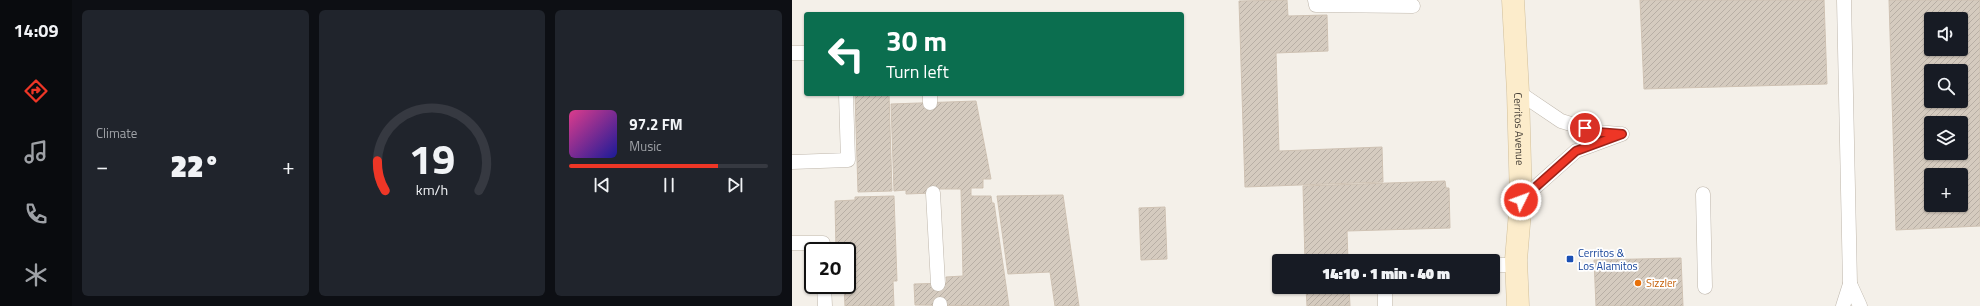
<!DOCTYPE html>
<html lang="en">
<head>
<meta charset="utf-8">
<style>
	body { margin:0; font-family:"Titillium Web",sans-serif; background:#20242c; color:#f1f3f6; height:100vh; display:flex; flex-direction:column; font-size:15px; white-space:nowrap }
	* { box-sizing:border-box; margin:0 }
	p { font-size:13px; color:#9ea1a6 }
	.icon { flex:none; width:22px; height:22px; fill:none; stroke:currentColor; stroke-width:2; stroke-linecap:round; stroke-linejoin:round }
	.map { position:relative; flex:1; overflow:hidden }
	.drawer { display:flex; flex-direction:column; gap:10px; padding:10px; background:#0d0f14; width:720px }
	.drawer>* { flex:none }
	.guide { position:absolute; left:12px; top:12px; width:380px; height:84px; border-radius:4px; box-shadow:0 1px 3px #0004; background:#0b6e4f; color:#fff; overflow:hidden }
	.buttons { position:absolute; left:1132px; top:12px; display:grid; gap:8px }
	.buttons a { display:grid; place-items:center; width:44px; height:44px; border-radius:4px; background:#171b24; box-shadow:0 1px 3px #0004; font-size:20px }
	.speed { position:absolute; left:12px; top:242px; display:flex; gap:8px; font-size:20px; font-weight:700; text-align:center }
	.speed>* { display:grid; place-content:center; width:52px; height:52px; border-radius:50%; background:#171b24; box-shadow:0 1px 3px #0004; line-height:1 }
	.speed .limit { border:2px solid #111; border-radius:6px; background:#fff; color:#111 }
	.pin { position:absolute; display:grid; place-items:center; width:34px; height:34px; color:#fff; margin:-17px; border:2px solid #fff; border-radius:50%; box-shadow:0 1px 4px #0007 }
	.me { position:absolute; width:44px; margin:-22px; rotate:48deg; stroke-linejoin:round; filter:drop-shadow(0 0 3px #0008) }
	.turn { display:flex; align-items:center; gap:14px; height:84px; padding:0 16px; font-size:18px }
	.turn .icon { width:52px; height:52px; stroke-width:2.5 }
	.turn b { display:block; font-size:28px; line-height:34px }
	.big { font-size:30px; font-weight:800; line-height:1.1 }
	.drawer .card { flex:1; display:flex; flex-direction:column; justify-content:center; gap:6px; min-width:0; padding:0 14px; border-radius:6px; background:#20242c }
	.drawer .dial { align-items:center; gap:0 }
	.dial svg { height:104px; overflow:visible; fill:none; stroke:#363941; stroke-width:7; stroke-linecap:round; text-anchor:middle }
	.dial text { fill:#f1f3f6; stroke:none }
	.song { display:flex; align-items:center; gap:12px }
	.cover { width:48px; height:48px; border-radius:6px; background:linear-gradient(135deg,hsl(330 70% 55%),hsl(240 70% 35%)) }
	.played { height:4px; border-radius:2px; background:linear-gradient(90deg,#ee3626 75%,#363941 75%) }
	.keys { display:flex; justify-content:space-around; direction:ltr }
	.heat { display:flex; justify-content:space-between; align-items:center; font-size:22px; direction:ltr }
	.drawer .tiles { flex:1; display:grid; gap:10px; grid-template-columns:repeat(3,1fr) }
	.trip { position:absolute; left:480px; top:254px; width:228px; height:40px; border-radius:4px; background:#171b24; box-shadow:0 1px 3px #0004; font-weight:800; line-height:40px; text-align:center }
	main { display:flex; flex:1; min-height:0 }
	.menu { display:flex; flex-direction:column; width:72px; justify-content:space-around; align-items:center; background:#090b0e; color:#9ea1a6 }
	.menu .icon { width:28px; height:28px }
	.menu .active { color:#ee3626 }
	.menu b { font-size:18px; color:#f1f3f6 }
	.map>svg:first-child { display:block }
	.building { fill:url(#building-hatch); stroke:#cfc2b3; fill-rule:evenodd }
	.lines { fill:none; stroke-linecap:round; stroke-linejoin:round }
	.service-casing { stroke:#bfb7ac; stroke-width:15 }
	.secondary-casing { stroke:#d1bf9b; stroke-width:23 }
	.service { stroke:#fff; stroke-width:14 }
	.secondary { stroke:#fceccb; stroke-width:22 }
	.route-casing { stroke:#9b2319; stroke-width:10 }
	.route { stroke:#ee3626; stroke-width:7 }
	.transit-dot { fill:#1a4fb4; stroke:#fff; stroke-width:1.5 }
	.food-dot { fill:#e8710a; stroke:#fff; stroke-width:1.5 }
	.labels { text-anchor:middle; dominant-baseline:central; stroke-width:3.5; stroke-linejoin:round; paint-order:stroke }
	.street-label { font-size:11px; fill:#474038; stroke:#fff }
	.transit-label { font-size:11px; fill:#164399; stroke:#fff; text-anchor:start }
	.food-label { font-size:11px; fill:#c56008; stroke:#fff; text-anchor:start }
</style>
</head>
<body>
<main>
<nav class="menu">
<b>14:09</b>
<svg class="icon active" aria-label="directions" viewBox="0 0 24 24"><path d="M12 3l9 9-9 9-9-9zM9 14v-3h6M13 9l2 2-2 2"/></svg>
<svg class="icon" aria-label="music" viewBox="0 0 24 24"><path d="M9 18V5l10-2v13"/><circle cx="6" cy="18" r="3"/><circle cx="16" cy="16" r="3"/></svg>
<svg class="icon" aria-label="phone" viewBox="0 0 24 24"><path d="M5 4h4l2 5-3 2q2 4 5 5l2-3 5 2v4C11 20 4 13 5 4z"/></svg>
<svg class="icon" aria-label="climate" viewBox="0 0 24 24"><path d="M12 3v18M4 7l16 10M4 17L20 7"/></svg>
</nav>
<section class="drawer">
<div class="tiles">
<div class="card"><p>Climate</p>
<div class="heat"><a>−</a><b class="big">22°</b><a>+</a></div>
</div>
<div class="card dial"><svg viewBox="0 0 100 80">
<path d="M14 69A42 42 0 1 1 86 69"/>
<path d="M14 69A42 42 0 0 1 8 46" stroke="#ee3626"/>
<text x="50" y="56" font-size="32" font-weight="700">19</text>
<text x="50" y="72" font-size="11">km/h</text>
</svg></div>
<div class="card">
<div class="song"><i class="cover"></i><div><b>97.2 FM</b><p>Music</p></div></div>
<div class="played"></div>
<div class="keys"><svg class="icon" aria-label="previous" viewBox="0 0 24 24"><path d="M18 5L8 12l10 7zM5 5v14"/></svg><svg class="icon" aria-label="pause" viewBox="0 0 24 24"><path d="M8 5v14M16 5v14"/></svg><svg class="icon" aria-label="next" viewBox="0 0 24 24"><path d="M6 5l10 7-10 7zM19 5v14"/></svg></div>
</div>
</div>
</section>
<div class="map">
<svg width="1188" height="306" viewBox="0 0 1188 306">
	<defs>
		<pattern id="building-hatch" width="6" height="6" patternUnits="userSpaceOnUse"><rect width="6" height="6" fill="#d5cbbf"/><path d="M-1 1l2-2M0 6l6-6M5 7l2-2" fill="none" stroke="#b8afa5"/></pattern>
	</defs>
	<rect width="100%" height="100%" fill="#f4f0e9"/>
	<g class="building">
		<path d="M495 0 496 16 535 15 536 51 484 53 487 151 590 147 591 182 453 187 447 1Z"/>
		<path d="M848 0H1032L1035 84 852 89Z"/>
		<path d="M1097 0H1188V226L1104 230ZM1139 19H1169V49H1139ZM1139 71H1169V101H1139ZM1139 123H1169V153H1139ZM1139 175H1169V205H1139Z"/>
		<path d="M63 94H97L100 191 66 192Z"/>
		<path d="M184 101 199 179H191V188H179V196H199L200 203H202L217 306 123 305 122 284 155 283 154 277 171 276 169 189H147V193H141L114 194V190L102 191 99 104Z"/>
		<path d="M653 181 654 188H657L658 228 555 231 556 261H513L511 186Z"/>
		<path d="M271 195 287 306H263L258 272 216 274 205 196Z"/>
		<path d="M102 196 105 281H101L102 306H53L52 285H55V251H44L43 201 63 200V197Z"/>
		<path d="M373 207 375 259 349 260 347 208Z"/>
		<path d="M889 258 891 306H804L802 260Z"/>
		<path d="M514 287H557L558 306H515Z"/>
	</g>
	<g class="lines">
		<g class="service-casing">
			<g id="service">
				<path d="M523 0 524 5 621 6"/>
				<path d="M0 53H14"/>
				<path d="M726 92 769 121 805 132 827 134"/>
				<path d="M138 94V103"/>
				<path d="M0 162 56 160 54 94"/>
				<path d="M141 193 146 284"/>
				<path d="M911 194 913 287"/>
				<path d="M729 200 784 151 830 134"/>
				<path d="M0 243H31V251"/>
				<path d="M701 265H724"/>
				<path d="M1058 284 1068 306"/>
				<path d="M32 285 33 306"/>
				<path d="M593 287V306"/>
				<path d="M148 304V306"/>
				<path d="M1051 306 1058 284 1052 0"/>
			</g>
		</g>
		<g class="secondary-casing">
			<g id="secondary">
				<path id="s1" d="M721 0 726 92 729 200 724 260 726 306"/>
			</g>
		</g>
		<use href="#service" class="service"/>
		<use href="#secondary" class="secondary"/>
	</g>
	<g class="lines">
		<g class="route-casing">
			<path id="route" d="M729 200 784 151 830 134 805 132 793 128"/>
		</g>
		<use href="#route" class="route"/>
	</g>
	<rect class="transit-dot" x="774" y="255" width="8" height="8" rx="2"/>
	<circle class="food-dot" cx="846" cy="283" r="4"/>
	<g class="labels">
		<g class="street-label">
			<text stroke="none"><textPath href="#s1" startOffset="129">Cerritos Avenue</textPath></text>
		</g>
		<g class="transit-label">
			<text x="786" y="253">Cerritos &amp;<tspan x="786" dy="13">Los Alamitos</tspan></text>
		</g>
		<g class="food-label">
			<text x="854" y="283">Sizzler</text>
		</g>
	</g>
</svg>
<div class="buttons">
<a><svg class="icon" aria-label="sound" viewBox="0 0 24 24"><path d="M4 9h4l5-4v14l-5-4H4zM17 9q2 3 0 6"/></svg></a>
<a><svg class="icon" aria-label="search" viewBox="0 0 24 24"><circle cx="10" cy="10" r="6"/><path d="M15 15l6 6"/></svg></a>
<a><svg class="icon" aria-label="layers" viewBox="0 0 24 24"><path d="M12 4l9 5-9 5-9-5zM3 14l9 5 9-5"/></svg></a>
<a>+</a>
</div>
<div class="speed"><div class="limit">20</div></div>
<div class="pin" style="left:793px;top:128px;background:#d93025"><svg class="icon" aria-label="arrive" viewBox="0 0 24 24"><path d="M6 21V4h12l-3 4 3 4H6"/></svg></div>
<svg class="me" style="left:729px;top:200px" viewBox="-20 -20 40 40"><circle r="17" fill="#ee3626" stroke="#fff" stroke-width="3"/><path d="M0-11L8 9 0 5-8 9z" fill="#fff"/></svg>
<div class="trip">14:10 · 1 min · 40 m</div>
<div class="guide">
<div class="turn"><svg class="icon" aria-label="left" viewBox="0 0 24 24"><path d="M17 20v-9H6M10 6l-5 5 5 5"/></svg><div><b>30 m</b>Turn left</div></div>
</div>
</div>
</main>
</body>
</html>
